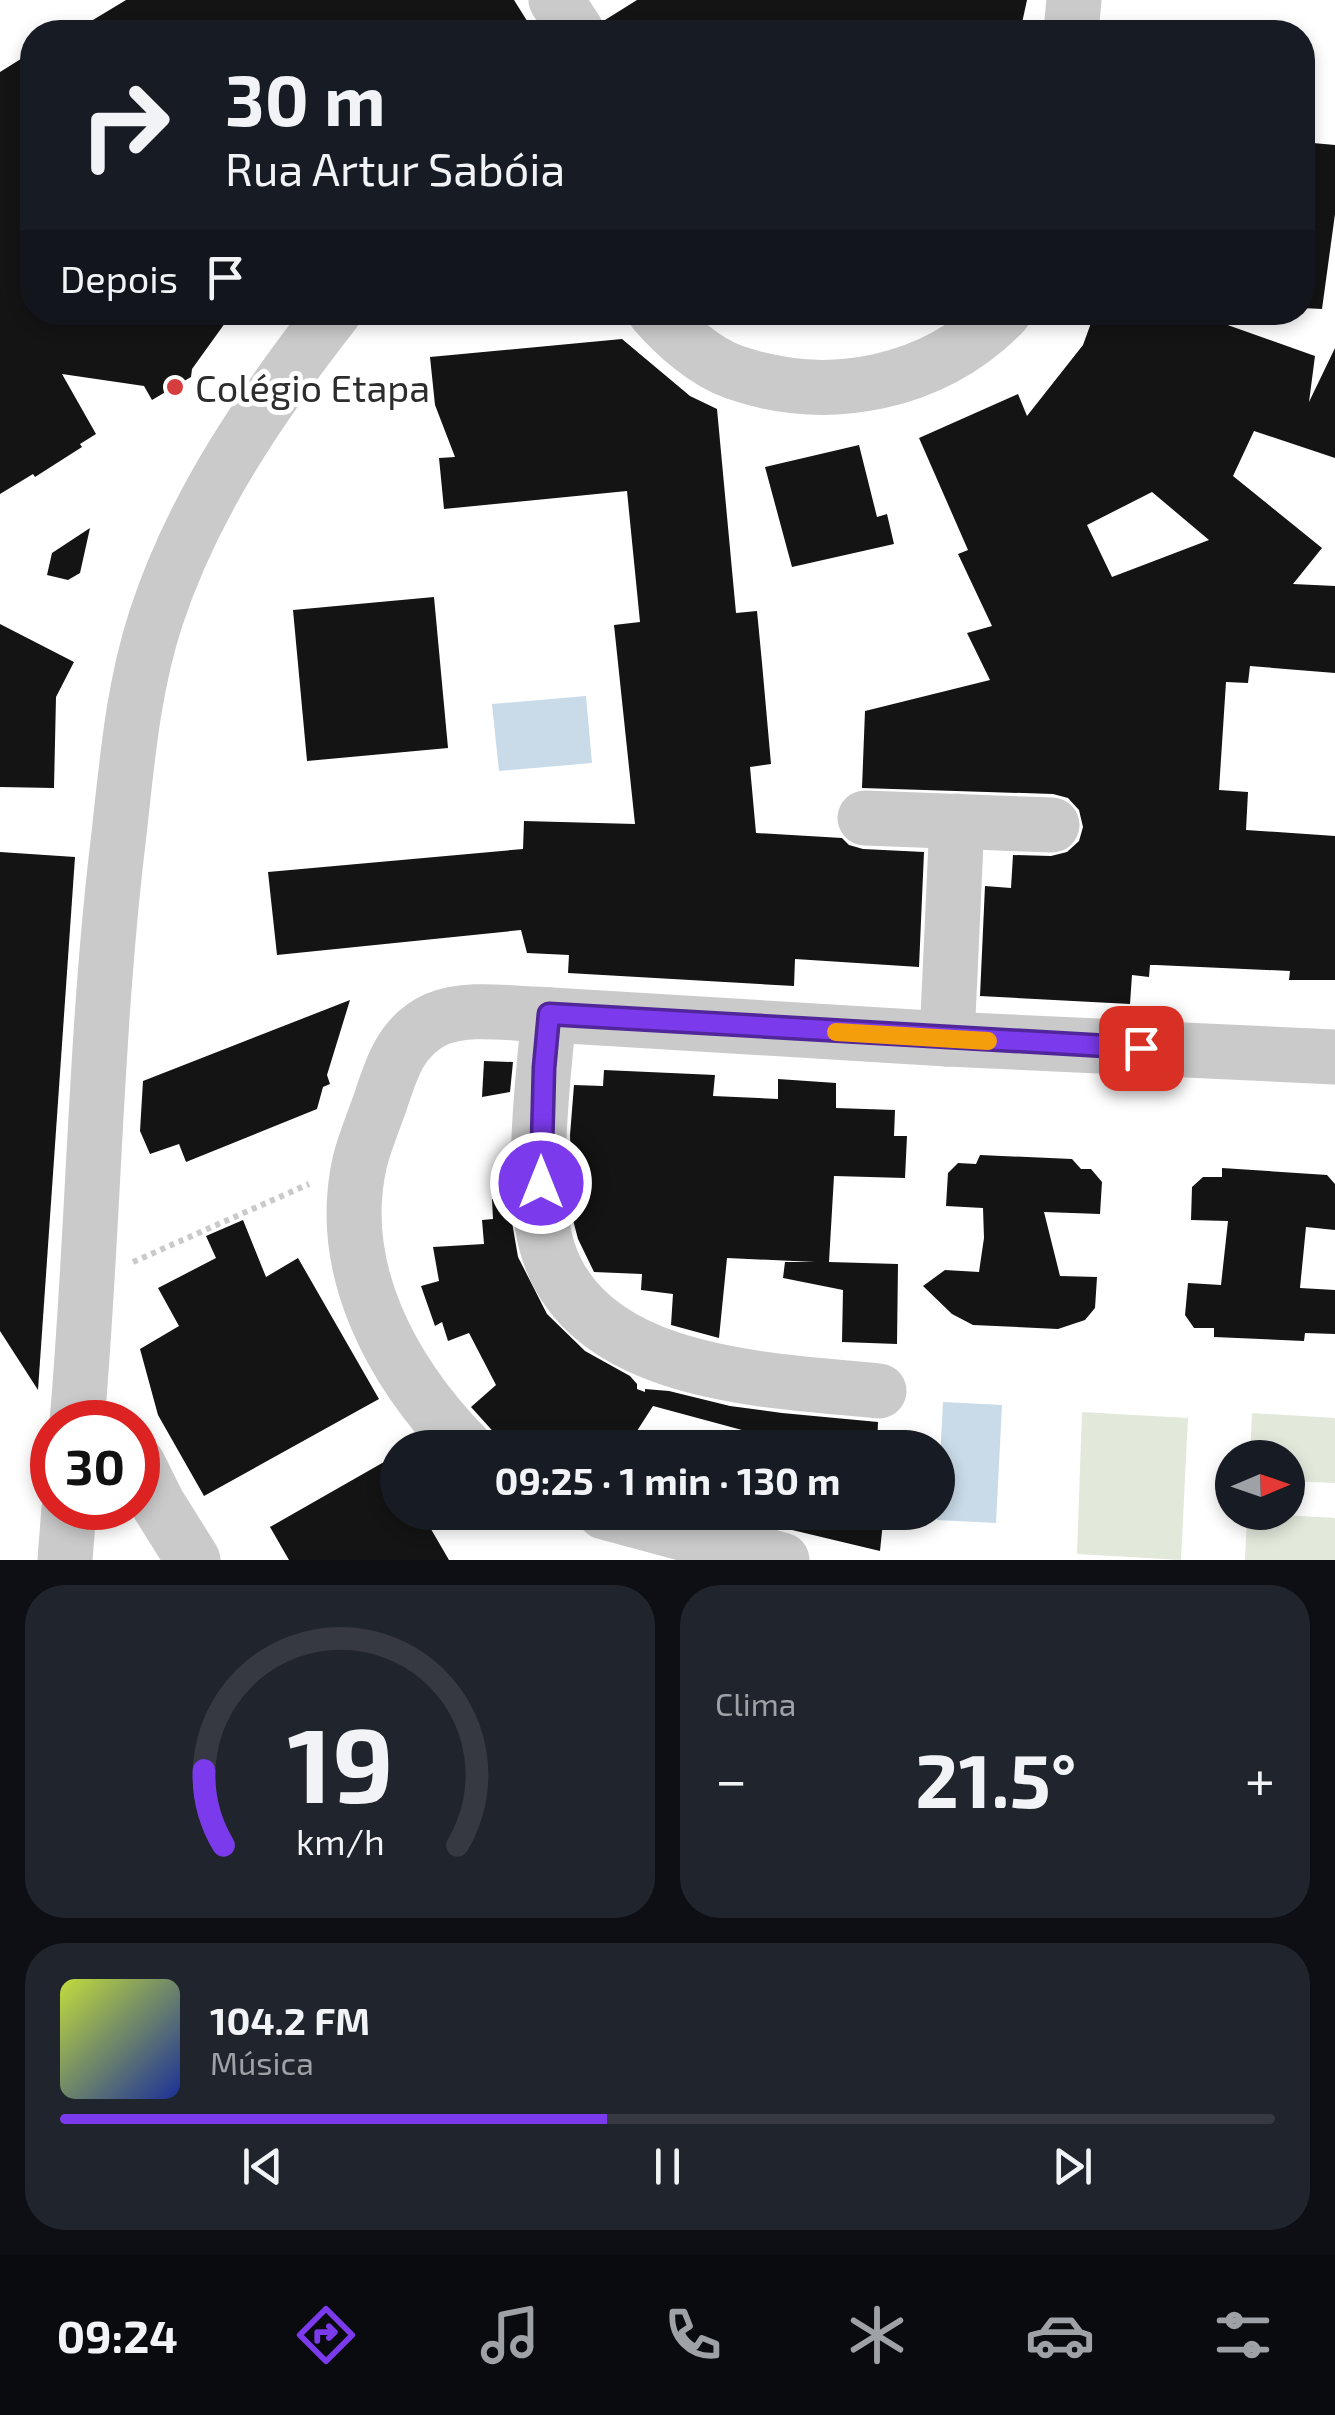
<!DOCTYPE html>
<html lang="pt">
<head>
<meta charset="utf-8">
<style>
	body { margin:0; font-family:"Exo 2",sans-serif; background:#20242c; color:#f1f3f6; height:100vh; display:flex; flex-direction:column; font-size:38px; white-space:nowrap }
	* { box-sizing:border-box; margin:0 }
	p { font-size:32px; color:#9ea1a6 }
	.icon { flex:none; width:55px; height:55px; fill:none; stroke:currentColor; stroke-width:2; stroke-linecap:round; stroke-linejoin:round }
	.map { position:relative; height:1560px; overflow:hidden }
	.side { display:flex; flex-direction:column; gap:25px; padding:25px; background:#0d0f14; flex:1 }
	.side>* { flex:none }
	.guide { position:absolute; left:20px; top:20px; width:1295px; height:305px; border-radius:40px; box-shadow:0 5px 15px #0003; background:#171b24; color:#f1f3f6; overflow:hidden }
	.needle { width:65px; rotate:88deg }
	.buttons { position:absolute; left:1215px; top:1440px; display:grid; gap:20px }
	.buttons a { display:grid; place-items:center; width:90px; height:90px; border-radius:50%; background:#171b24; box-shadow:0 5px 15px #0003; font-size:50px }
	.speed { position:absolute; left:30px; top:1400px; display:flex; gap:20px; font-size:50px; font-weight:700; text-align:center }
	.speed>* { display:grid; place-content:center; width:130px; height:130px; border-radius:50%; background:#171b24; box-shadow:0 5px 15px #0003; line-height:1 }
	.speed .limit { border:15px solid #d22; background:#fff; color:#111 }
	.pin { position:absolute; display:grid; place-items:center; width:85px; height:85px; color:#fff; margin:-42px; border-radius:20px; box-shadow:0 5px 15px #0006 }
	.me { position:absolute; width:110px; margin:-55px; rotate:0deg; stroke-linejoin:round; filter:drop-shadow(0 0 8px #0008) }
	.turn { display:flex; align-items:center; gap:35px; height:210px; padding:0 40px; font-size:45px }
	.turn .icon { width:130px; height:130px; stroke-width:2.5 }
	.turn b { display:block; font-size:70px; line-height:85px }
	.then { display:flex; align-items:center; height:95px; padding:0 40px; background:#0003; gap:20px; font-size:38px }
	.big { font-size:75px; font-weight:700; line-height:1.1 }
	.side .card { flex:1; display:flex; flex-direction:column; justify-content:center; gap:15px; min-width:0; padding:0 35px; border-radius:40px; background:#20242c }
	.side .dial { align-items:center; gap:0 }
	.dial svg { height:260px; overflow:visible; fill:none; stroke:#363941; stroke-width:7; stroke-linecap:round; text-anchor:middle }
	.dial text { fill:#f1f3f6; stroke:none }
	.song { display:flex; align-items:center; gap:30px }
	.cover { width:120px; height:120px; border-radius:15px; background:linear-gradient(135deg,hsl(70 70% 55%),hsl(230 70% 35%)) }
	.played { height:10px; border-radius:5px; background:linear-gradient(90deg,#7c3aed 45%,#363941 45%) }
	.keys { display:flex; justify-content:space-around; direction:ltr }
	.heat { display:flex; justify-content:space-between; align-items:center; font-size:55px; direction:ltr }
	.side .tiles { flex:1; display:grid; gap:25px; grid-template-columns:1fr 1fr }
	.card:last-child { grid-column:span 2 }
	.trip { position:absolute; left:380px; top:1430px; width:575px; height:100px; border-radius:50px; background:#171b24; box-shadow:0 5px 15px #0003; font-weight:700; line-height:100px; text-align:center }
	.tab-bar { display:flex; height:160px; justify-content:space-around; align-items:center; background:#090b0e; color:#9ea1a6 }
	.tab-bar .icon { width:70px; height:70px }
	.tab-bar .active { color:#7c3aed }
	.tab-bar b { font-size:45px; color:#f1f3f6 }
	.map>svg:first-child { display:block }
	.green { fill:#e2e9db }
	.water { fill:#c9dae8 }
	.building { fill:#141414; fill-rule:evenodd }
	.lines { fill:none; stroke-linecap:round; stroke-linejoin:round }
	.path { stroke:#cacaca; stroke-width:6; stroke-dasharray:5 5; stroke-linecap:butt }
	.minor { stroke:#cacaca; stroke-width:55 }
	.route-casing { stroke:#51269a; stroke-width:25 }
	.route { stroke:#7c3aed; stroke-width:18 }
	.slow { stroke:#f59e0b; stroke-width:18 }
	.poi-dot { fill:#d63d3e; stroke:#fff; stroke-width:4 }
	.labels { text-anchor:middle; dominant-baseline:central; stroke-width:10; stroke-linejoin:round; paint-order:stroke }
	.poi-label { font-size:38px; fill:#2d2d2d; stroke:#fff; text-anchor:start }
</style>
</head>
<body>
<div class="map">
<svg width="1335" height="1560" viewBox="0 0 1335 1560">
	<rect width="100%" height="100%" fill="#fff"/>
	<g class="green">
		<path d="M1082 1412 1188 1418 1181 1560 1077 1554Z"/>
		<path d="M1252 1413 1335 1418V1483L1288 1481V1458L1250 1457Z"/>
		<path d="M1247 1513 1335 1518V1560H1245Z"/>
	</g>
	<g class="water">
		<path d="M586 696 592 763 499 771 492 704Z"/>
		<path d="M943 1402 1002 1405 996 1523 937 1520Z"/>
	</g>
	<g class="building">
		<path d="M126 0H514L534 32H73Z"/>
		<path d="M637 0H1027L1020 32H608L605 20Z"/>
		<path d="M32 52V312H233L192 369 191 377 152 400 144 386 62 374 96 434 80 444 82 447 35 477 33 474 0 494V72Z"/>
		<path d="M1302 142 1335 145V214L1322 309 1302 308Z"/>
		<path d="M1095 312H1191L1315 356 1309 402 1335 348V458L1254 431 1233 476 1322 548 1293 584 1335 586V673L1250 666 1248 683 1226 682 1219 790 1248 792 1246 830 1335 836V980H1289L1290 971 1156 965H1150L1149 977 1132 975 1130 1004 980 996 985 886 1011 888 1013 855 1051 856 1067 852 1079 841 1083 827 1079 810 1068 798 1053 794 862 788 865 711 990 680 967 633 992 626 958 554 968 550 919 438 1018 394 1027 416 1083 345ZM1152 492 1209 540 1112 577 1087 525Z"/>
		<path d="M622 339 690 396 717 409 736 613 757 611 762 663 771 764 750 767 756 833 842 838 849 845 863 849 924 852 919 967 795 959 794 986 568 973 569 955 527 953 521 930 277 955 268 872 523 849 524 821 635 824 614 625 640 622 627 491 444 509 439 458 455 457 435 405 430 357Z"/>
		<path d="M859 445 877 517 887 514 894 544 792 567 765 467Z"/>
		<path d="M90 528 80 573 68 580 47 575 52 553Z"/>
		<path d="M434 597 448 748 307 761 293 610Z"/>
		<path d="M0 624 74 662 56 697 54 788 0 787Z"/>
		<path d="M0 852 75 857 38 1390 0 1331Z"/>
		<path d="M350 1000 327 1075 330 1084 323 1087 317 1109 186 1162 179 1144 150 1154 140 1131 143 1081Z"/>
		<path d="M484 1061 513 1062 510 1092 482 1097Z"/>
		<path d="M604 1070 715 1075 713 1096 778 1099V1079L836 1083V1108L895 1110 894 1136H907L905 1178 834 1176 829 1262 898 1264 897 1344 842 1342 843 1290 783 1278 785 1262H815L727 1258 719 1338 671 1325 673 1294 641 1290 642 1274 594 1272 578 1239 573 1220 570 1135 574 1085 603 1086Z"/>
		<path d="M980 1155 1072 1159 1081 1169H1091L1102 1182 1100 1214 1044 1212 1060 1276 1097 1277 1095 1308 1085 1320 1058 1329 973 1325 952 1314 923 1286 945 1270 979 1272 984 1238 983 1208 946 1206 948 1173 958 1163 976 1164Z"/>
		<path d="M1222 1168 1327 1175 1335 1184V1230L1306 1227 1300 1288 1335 1290V1334L1305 1333 1304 1341 1214 1337V1328H1194L1185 1315 1188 1283 1221 1285 1228 1221 1191 1220 1192 1187 1203 1177H1222Z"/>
		<path d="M492 1199H508L518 1257 547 1314 585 1351 630 1376 637 1384V1389L645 1392V1389L669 1391 730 1406 782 1413 878 1422 877 1448H738L742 1430 653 1406 626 1448H508L471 1407 496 1385 469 1333 448 1341 442 1322 435 1326 421 1286 439 1281 433 1247 484 1244 482 1220 493 1219Z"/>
		<path d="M243 1220 266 1277 298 1258 379 1399 204 1496 158 1415 140 1349 179 1326 158 1288 216 1258 206 1236Z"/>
		<path d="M398 1454V1512H421L449 1560H289L270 1527Z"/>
		<path d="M768 1512H884L880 1551 767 1524Z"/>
	</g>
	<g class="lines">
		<path class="path" d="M133 1262 309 1184"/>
		<g class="minor">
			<path d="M556 0 577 32"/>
			<path d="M1071 32 1074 0"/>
			<path d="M655 312C675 335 705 362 734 372 828 405 934 384 1004 312"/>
			<path d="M865 818 1052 825"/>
			<path d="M549 1015C543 1079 529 1190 548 1250 588 1377 770 1380 879 1391"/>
			<path d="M947 1039 957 821"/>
			<path d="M77 1422C94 1227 95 1029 119 834 127 762 133 688 156 618 193 505 261 405 334 312"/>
			<path d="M466 1448C393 1373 335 1270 360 1161 365 1142 373 1122 380 1103 391 1069 401 1035 437 1019 467 1007 504 1013 535 1014L947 1039 1335 1057"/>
			<path d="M138 1464 158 1504 193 1560"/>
			<path d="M604 1512 782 1560"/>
			<path d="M65 1560 69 1508"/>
		</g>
	</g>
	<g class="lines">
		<g class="route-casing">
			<path id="route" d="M541 1183 544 1068 549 1014 1141 1048"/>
		</g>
		<use href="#route" class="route"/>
		<path class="slow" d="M836 1032 988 1041"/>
	</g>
	<circle class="poi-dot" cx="175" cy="387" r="10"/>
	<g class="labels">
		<g class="poi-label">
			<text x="195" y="387">Colégio Etapa</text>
		</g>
	</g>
</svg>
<div class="buttons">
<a><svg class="needle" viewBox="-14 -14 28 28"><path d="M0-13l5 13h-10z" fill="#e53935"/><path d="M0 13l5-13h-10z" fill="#9ea1a6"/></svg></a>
</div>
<div class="speed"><div class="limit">30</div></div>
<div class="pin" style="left:1141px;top:1048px;background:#d93025"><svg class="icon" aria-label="arrive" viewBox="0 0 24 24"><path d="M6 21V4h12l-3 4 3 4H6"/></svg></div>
<svg class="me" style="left:541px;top:1183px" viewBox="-20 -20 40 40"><circle r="17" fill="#7c3aed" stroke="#fff" stroke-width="3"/><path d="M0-11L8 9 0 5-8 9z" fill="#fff"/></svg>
<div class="trip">09:25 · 1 min · 130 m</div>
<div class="guide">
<div class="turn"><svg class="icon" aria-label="right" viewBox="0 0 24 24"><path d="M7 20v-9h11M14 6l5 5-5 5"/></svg><div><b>30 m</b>Rua Artur Sabóia</div></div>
<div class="then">Depois<svg class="icon" aria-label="arrive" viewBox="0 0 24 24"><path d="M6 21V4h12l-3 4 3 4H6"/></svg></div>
</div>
</div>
<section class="side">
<div class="tiles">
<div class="card dial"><svg viewBox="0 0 100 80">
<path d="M14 69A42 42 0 1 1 86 69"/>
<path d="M14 69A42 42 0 0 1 8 46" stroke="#7c3aed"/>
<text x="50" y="56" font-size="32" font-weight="700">19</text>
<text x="50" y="72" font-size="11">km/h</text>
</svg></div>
<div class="card"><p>Clima</p>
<div class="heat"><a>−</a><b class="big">21.5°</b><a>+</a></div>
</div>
<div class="card">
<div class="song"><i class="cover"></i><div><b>104.2 FM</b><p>Música</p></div></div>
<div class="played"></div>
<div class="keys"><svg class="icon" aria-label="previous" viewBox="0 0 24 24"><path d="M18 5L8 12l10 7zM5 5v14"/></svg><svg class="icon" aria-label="pause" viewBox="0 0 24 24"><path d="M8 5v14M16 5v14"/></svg><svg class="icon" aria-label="next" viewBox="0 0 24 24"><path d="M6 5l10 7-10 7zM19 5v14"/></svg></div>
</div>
</div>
</section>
<nav class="tab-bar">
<b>09:24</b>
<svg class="icon active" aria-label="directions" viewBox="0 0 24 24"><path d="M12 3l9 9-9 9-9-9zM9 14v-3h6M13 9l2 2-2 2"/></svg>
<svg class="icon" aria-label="music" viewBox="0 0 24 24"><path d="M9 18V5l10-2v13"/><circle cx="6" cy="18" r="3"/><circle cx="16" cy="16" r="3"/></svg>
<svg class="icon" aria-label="phone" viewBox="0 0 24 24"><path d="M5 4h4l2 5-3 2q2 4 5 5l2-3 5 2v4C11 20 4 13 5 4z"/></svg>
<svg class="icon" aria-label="climate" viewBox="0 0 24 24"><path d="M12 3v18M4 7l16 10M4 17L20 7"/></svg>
<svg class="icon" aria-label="car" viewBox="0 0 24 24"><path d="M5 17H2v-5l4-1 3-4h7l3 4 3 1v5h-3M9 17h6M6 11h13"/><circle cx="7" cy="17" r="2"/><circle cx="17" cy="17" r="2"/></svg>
<svg class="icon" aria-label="filters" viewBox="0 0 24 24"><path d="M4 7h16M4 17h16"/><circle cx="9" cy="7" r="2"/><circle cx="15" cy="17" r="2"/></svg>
</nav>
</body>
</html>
